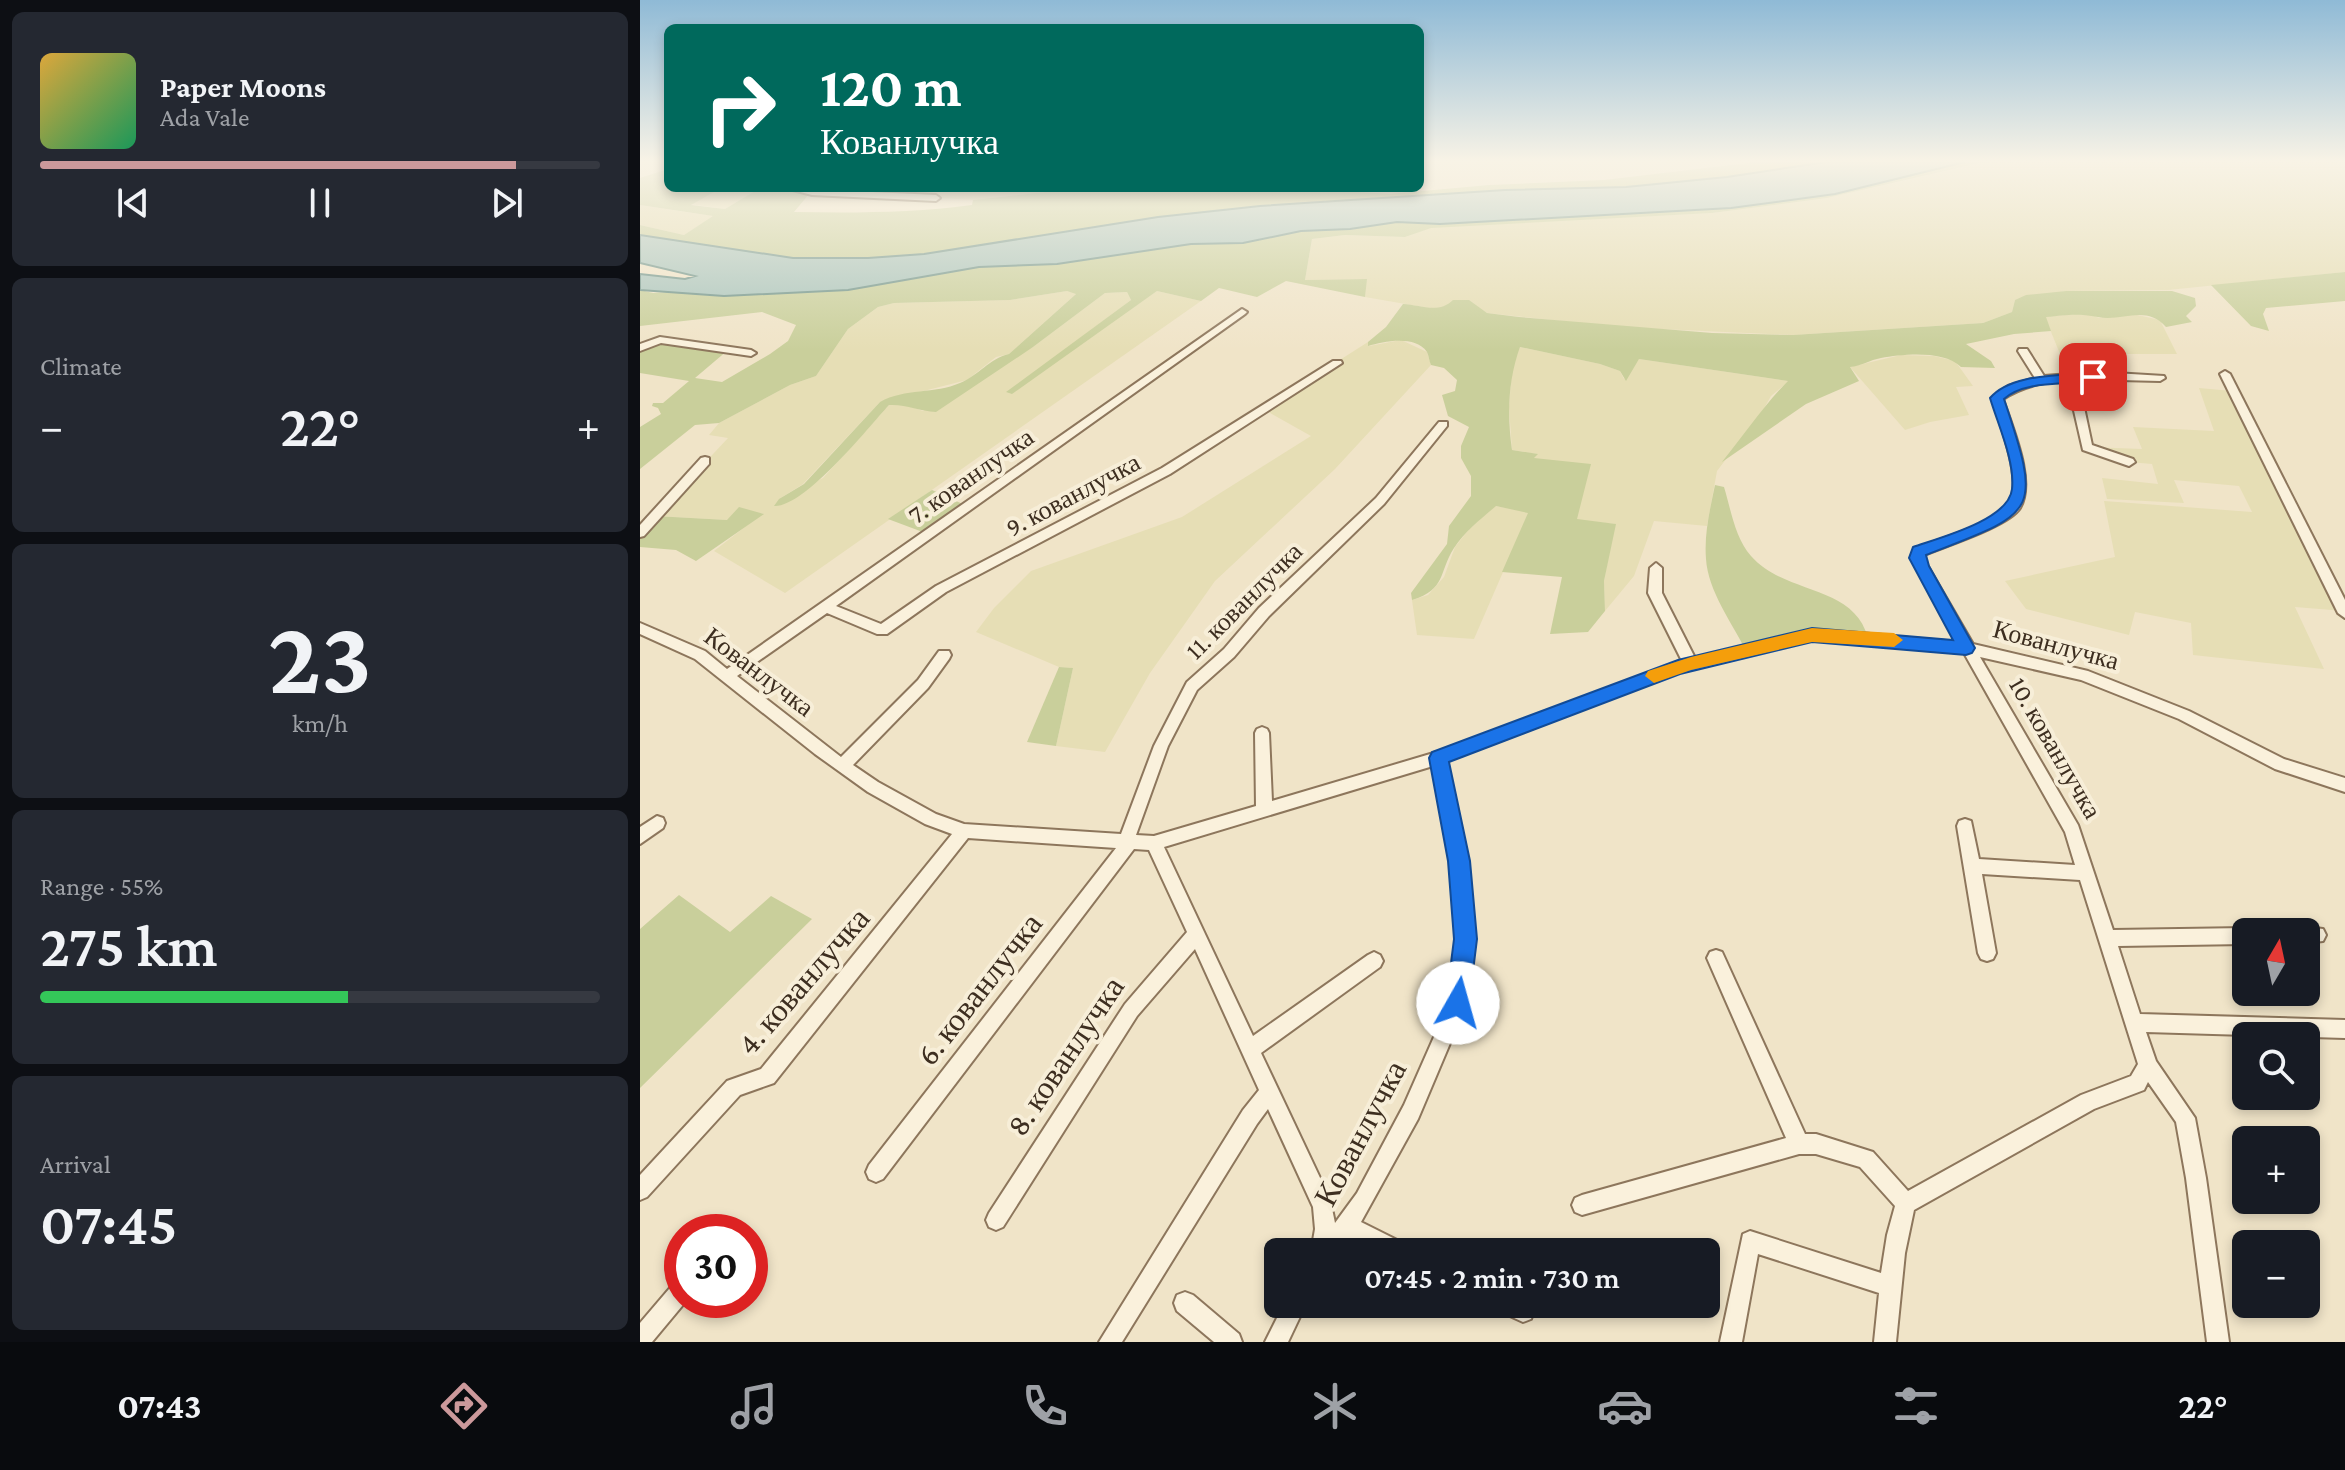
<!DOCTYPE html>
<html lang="en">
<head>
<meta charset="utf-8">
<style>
	body { margin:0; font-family:"Crimson Pro",serif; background:#242831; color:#f1f3f6; height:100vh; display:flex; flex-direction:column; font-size:30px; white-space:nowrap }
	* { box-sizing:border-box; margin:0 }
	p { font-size:26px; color:#9ea1a6 }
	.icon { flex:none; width:44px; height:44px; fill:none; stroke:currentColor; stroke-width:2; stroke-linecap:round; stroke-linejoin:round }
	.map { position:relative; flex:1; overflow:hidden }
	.panel { display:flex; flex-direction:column; gap:12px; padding:12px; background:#0d0f14; width:640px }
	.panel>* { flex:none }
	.guide { position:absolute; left:24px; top:24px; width:760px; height:168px; border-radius:12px; box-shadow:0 4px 12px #0003; background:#00695c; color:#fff; overflow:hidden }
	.needle { width:52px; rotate:9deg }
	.fabs { position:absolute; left:1592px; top:918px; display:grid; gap:16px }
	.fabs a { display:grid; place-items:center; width:88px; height:88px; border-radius:12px; background:#171b24; box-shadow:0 4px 12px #0003; font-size:40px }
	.speed { position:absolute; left:24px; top:1214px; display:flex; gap:16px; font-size:40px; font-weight:700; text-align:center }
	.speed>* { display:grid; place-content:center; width:104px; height:104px; border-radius:50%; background:#171b24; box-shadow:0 4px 12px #0003; line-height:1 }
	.speed .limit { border:12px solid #d22; background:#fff; color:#111 }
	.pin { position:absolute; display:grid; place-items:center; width:68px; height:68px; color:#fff; margin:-34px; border-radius:16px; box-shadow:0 4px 12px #0006 }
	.me { position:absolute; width:88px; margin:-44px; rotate:7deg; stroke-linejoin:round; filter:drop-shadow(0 0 6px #0008) }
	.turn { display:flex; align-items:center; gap:28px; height:168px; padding:0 24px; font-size:36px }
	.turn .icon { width:104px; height:104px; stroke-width:2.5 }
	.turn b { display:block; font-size:56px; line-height:68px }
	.big { font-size:60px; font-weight:600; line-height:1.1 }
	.panel .tile { flex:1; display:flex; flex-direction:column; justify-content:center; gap:12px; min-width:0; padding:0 28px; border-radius:12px; background:#242831 }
	.panel .dial { align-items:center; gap:0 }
	.dial b { font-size:104px; line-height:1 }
	.song { display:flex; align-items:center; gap:24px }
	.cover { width:96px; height:96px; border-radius:12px; background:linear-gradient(135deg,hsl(40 70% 55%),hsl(150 70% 35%)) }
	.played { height:8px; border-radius:4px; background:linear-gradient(90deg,#cc999b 85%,#363941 85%) }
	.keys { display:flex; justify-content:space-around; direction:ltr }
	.heat { display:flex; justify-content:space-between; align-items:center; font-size:44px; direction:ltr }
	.charge { height:12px; border-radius:6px; background:linear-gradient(90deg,#34c759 55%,#363941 0) }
	.trip { position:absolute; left:624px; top:1238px; width:456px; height:80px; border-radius:12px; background:#171b24; box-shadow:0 4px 12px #0003; font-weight:600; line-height:80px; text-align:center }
	.tabs { display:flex; height:128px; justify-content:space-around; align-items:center; background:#090b0e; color:#9ea1a6 }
	.tabs .icon { width:56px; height:56px }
	.tabs .current { color:#cc999b }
	.tabs b { font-size:36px; color:#f1f3f6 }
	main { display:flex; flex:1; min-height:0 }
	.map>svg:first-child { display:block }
	.farmland { fill:#e6deb5 }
	.green { fill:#c9cf9b }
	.water { fill:#a9c4bc; stroke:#6f938a; stroke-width:2 }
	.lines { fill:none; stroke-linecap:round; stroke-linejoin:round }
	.minor-casing { stroke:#8d765c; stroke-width:4 }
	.minor { fill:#faf1dc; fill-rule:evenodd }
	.route { fill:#1a73e8; stroke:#114b97; stroke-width:2 }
	.slow { fill:#f59e0b }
	.labels { text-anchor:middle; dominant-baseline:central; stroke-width:8; stroke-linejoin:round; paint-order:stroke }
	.street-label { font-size:26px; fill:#3d2e20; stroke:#f7eed8 }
	.near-street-label { font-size:32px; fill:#3d2e20; stroke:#f7eed8 }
</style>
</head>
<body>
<main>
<section class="panel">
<div class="tile">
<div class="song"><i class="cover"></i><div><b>Paper Moons</b><p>Ada Vale</p></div></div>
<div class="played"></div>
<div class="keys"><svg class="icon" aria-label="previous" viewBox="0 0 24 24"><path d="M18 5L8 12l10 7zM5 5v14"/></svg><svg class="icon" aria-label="pause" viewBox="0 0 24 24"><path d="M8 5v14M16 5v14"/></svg><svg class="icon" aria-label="next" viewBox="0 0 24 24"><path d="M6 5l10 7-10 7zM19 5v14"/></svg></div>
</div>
<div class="tile"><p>Climate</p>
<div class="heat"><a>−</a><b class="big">22°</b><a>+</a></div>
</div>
<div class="tile dial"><b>23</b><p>km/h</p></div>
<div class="tile"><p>Range · 55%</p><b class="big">275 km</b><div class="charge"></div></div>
<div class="tile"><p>Arrival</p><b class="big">07:45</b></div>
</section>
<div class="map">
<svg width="1705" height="1342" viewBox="0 0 1705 1342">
	<rect width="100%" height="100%" fill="#f0e4c8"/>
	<g class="farmland">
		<path d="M1346 162H1705V272L1528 290 1426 291 1375 300 1372 312 1343 323 1153 335 977 327 847 313 835 306 794 309 725 297 726 279 665 280 672 239 705 235 765 237 791 227 1072 213 1187 198Z"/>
		<path d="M81 188H120L85 209 49 204Z"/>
		<path d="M239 188H441L333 200 239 194Z"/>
		<path d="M0 205 45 212 74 216 44 235 0 225Z"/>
		<path d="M427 291 437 293 369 354 356 357 327 380 240 402 163 484 139 499 183 478 249 405 263 404 283 411 393 347 465 293 487 292 491 300 367 393 517 291 561 301 145 593 74 551 123 513 87 520 15 516 88 438 69 435 79 423 150 385 176 376 208 329 238 307 254 303 370 300Z"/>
		<path d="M1447 313 1459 318 1493 314 1520 320 1537 354H1420L1405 317Z"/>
		<path d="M761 340 787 352 791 365 695 469 575 581 510 673 465 752 416 746 433 668 419 667 336 632 354 608 391 571 542 517 671 436 623 409 728 342 729 346Z"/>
		<path d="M880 347 960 364 980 371 984 379 999 359 1149 381 1131 396 1122 412 1077 471 1067 526 1014 521 994 576 965 611 964 581 975 524 937 520 893 458 897 454 872 450 869 407 872 369Z"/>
		<path d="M1261 355 1294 356 1315 361 1333 386 1316 387 1329 415 1290 422 1265 430 1210 367Z"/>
		<path d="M1559 388 1592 391 1704 611 1655 607 1684 669 1553 655 1551 623 1495 612 1489 635 1386 609 1365 581 1475 557 1464 501 1612 512 1599 486 1534 480 1544 503 1467 499 1462 478 1518 484 1512 464 1489 462 1447 447 1502 449 1493 427 1574 431Z"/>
		<path d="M855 506 889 512 834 639 777 635 772 600 788 595 804 577 815 547 830 528Z"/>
	</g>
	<g class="green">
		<path d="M1117 162H1186L1087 177 986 187 865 190 620 206 518 217 284 254 228 258H153L0 235V225L44 235 73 216 0 205V178L28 169V188H81L51 205 85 209 120 188H174L154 212C213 213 273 213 332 205L333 200 441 188H718V192L750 194 849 185 964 180Z"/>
		<path d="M1325 162H1344L1187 198 1072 213 791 228 765 237 705 235 672 239 665 280 727 279 725 297 646 281 617 297 579 288 561 301 517 291 372 394 366 392 491 300 487 292 465 293 393 347 296 412C279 411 266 404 249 405 228 428 164 508 134 506L139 499 164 484 240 402C265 388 295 394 320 383 339 375 349 359 369 354L436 294 427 291 370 300 254 303 238 307 208 329 176 376 150 385 79 423 55 425 0 469V427L21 414 18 408 12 406 13 403H23L49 381 0 373V348L16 340 88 350 55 378 82 382 130 354 148 341 156 325 122 312 0 326V290L13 293 275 277 339 267 417 264 552 244 603 243 661 231 710 229 757 222 800 224 1091 208 1194 194Z"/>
		<path d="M1705 272V301L1626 308 1623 314 1629 331 1611 326 1571 285Z"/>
		<path d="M1426 291H1532L1555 298 1556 306 1546 316 1552 322 1526 327C1506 304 1482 322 1458 317 1436 313 1428 315 1406 317L1411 331 1374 334 1326 344 1351 361 1355 368 1321 367C1304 350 1263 354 1241 358 1230 360 1221 366 1210 367L1219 381 1166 404 1082 462C1104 435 1124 405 1148 381L999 359 986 381 980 371 960 364 880 347C868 380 867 415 872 450L898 454 894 458 951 464 937 519 976 524 964 581 965 611 948 632 910 634 922 577 862 572 888 513 856 506C841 519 825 531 814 548 798 573 807 589 772 600L771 593 807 544 809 526 831 496V476L821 458V446L829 427 808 416 802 395 815 391 817 380 804 368 791 365C789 361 789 356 787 352 776 335 744 341 728 346V342L746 327 763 304C781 305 799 314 813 300H829L847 313 879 317 1072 333 1153 335 1343 323 1372 312 1375 300 1386 295Z"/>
		<path d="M1075 485 1084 487C1091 510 1095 538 1111 556 1145 595 1214 584 1228 638L1172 635 1106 651C1092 623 1068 591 1066 559 1064 534 1070 509 1075 485Z"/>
		<path d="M292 490 327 506 288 534 248 519Z"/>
		<path d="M99 507 124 514 56 561 36 550 0 547V533L15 516 87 520Z"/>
		<path d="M419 667 433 668 416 746 387 742Z"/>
		<path d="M39 895 90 932 131 896 172 919 0 1088V929Z"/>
	</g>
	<path class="water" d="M1186 162H1325L1195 194 1091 208 800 224 757 222 710 229 661 231 603 243 551 244 417 264 339 267 208 290 84 296 0 290V274L45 279 55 276 0 263V235L153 258H228L284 254 518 217 620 206 865 190 986 187 1087 177Z"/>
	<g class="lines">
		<g class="minor-casing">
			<g id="minor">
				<path d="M145 188 296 195 300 198 296 201 172 195Z"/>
				<path d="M602 309 607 312 605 314 196 606 241 624 296 586 522 468 693 361H701L702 363 530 474 306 592 247 634H237L187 613 97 676 201 757 278 680 299 651H309L311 655 309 659 288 688 213 765 238 782 296 814 324 824 481 834 514 746 547 682 584 649 619 608 736 498 799 422H807V426L744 504 629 616 594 657 557 690 528 746 496 835 514 836 616 806 615 733 617 729 622 727 627 729 629 733 632 801 797 752 1042 661 1008 593 1010 568 1016 563 1022 568V593L1055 658 1172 630 1318 642 1271 558 1275 549C1301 538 1346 527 1367 507 1386 488 1359 421 1352 398L1368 386 1395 378 1378 351 1379 349H1387L1404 376 1458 372 1524 376 1525 378 1520 381 1438 379 1452 445 1493 459 1495 462 1489 466 1443 450 1427 380C1404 382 1383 386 1363 399 1372 427 1396 481 1380 508 1369 526 1305 546 1284 555L1283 558 1333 644 1448 671 1549 711 1644 759 1705 778V792L1635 769 1539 719 1441 680 1340 657 1438 825 1473 930 1606 928 1612 930 1613 932H1606V944L1478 946 1500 1014 1705 1020V1038L1506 1032 1516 1061 1555 1118 1566 1178 1589 1342H1567L1546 1178 1536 1122 1508 1082 1504 1090 1454 1109 1274 1210 1265 1253 1256 1342H1234L1239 1293 1118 1254 1102 1342H1080L1103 1234 1110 1231 1241 1273 1247 1235 1255 1206 1220 1167 1176 1154H1159L942 1215 935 1212 932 1205 935 1198 942 1195 1146 1138 1067 958 1070 952 1076 950 1082 952 1165 1134H1176L1233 1152 1268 1191 1441 1095 1491 1076 1498 1064 1440 880 1342 874 1356 953 1353 959 1347 961 1341 959 1338 953 1317 826 1319 821 1325 819 1331 821 1339 859 1435 865 1425 832 1324 653 1172 640 1040 672 807 761 827 861 835 939 827 1003 778 1119 721 1222 767 1245 770 1252H738L709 1238 693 1252H671L675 1229 673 1207 628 1109 617 1124 482 1342H459L603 1110 619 1090 555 949 497 1016 363 1227 356 1230 349 1227 346 1220 349 1213 485 1004 547 932 509 850 494 849 243 1179 236 1182 229 1179 226 1172 229 1165 476 848 328 838 134 1083 100 1095 7 1197 0 1200V1175L87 1081 121 1069 312 834 285 824 228 792 175 754 55 659 0 634V623L65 651 87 669ZM793 766 811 861 817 939 809 1003 764 1105 717 1193 695 1223 690 1199 621 1053 740 967 743 961 740 955 734 952 728 955 613 1036 524 847Z"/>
				<path d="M20 337 111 350 116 353 111 356 21 343 0 351V344Z"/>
				<path d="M1585 371 1590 374 1705 600V618L1698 613 1580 374Z"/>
				<path d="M65 457 69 458V464L4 536 0 537V525L61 458Z"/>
				<path d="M17 816 23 818 25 823 23 828 0 844V827Z"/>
				<path d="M1666 927 1683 929 1686 935 1683 941 1666 943V932H1659Z"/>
				<path d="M42 1278V1300H47L12 1342H0V1323L35 1282Z"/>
				<path d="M545 1292 553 1295 599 1334 602 1342H574L537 1311 534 1303 537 1295Z"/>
				<path d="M644 1304H666L648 1342H625Z"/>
				<path d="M858 1304H891L894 1311 891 1319 883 1322 861 1312Z"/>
			</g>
		</g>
		<use href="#minor" class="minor"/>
	</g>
	<linearGradient id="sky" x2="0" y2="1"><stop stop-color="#8fbad6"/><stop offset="0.46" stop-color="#f8f3e6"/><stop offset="1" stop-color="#f8f3e6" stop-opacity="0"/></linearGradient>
	<rect width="1705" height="350" fill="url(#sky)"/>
	<path class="route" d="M1453 372 1458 374V380C1429 386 1386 379 1364 399 1403 515 1397 512 1286 555L1289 566 1335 648 1332 653 1326 655 1172 642 1040 674 809 762 830 861 837 939 829 1003 826 1011 818 1014 809 1011 806 1003 814 939 808 861 789 758 792 752 1038 660 1172 628 1313 640 1269 558 1273 547C1299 538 1369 520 1372 489 1375 461 1358 425 1350 398 1371 373 1422 376 1453 372Z"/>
	<path class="slow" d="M1172 628 1254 633 1263 640 1254 647 1172 642 1051 670 1014 683 1005 676 1008 671 1051 657Z"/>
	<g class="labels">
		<g class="street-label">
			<text transform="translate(331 476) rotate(-35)">7. кованлучка</text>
			<text transform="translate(433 495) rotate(-28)">9. кованлучка</text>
			<text transform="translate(604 601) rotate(-45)">11. кованлучка</text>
			<text transform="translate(1416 645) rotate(15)">Кованлучка</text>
			<text transform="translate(119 672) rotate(37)">Кованлучка</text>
			<text transform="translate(1415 748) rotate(60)">10. кованлучка</text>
		</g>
		<g class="near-street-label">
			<text transform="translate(163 981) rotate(-49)">4. кованлучка</text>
			<text transform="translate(339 989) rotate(-52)">6. кованлучка</text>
			<text transform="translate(425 1056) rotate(-56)">8. кованлучка</text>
			<text transform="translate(720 1133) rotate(-62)">Кованлучка</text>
		</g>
	</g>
</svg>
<div class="fabs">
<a><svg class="needle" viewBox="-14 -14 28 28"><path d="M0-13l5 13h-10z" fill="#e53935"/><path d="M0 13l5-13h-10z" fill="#9ea1a6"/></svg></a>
<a><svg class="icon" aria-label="search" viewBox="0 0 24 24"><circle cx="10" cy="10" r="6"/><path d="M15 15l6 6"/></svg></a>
<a>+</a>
<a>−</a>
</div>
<div class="speed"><div class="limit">30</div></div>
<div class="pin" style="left:1453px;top:377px;background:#d93025"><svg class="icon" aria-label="arrive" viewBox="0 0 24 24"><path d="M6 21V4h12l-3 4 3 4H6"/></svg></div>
<svg class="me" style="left:818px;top:1003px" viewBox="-20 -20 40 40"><circle r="19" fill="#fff"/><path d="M0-13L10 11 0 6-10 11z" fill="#1a73e8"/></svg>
<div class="trip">07:45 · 2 min · 730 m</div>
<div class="guide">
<div class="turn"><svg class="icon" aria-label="right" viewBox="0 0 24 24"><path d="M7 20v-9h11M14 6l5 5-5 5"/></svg><div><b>120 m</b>Кованлучка</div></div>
</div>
</div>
</main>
<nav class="tabs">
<b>07:43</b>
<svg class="icon current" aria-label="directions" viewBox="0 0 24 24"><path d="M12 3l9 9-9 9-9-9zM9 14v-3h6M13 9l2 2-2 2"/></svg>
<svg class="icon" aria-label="music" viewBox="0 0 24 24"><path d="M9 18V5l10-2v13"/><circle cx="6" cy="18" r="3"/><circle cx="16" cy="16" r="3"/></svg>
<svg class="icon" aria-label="phone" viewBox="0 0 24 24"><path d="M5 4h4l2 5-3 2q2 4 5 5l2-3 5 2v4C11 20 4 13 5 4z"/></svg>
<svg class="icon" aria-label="climate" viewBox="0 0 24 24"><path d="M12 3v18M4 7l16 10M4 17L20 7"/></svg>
<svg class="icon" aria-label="car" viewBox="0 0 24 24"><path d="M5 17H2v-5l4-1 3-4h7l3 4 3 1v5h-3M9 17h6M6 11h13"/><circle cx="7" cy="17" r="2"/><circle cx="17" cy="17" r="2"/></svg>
<svg class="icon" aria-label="filters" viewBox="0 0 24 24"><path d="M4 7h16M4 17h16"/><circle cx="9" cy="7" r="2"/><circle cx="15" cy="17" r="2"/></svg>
<b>22°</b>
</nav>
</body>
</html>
